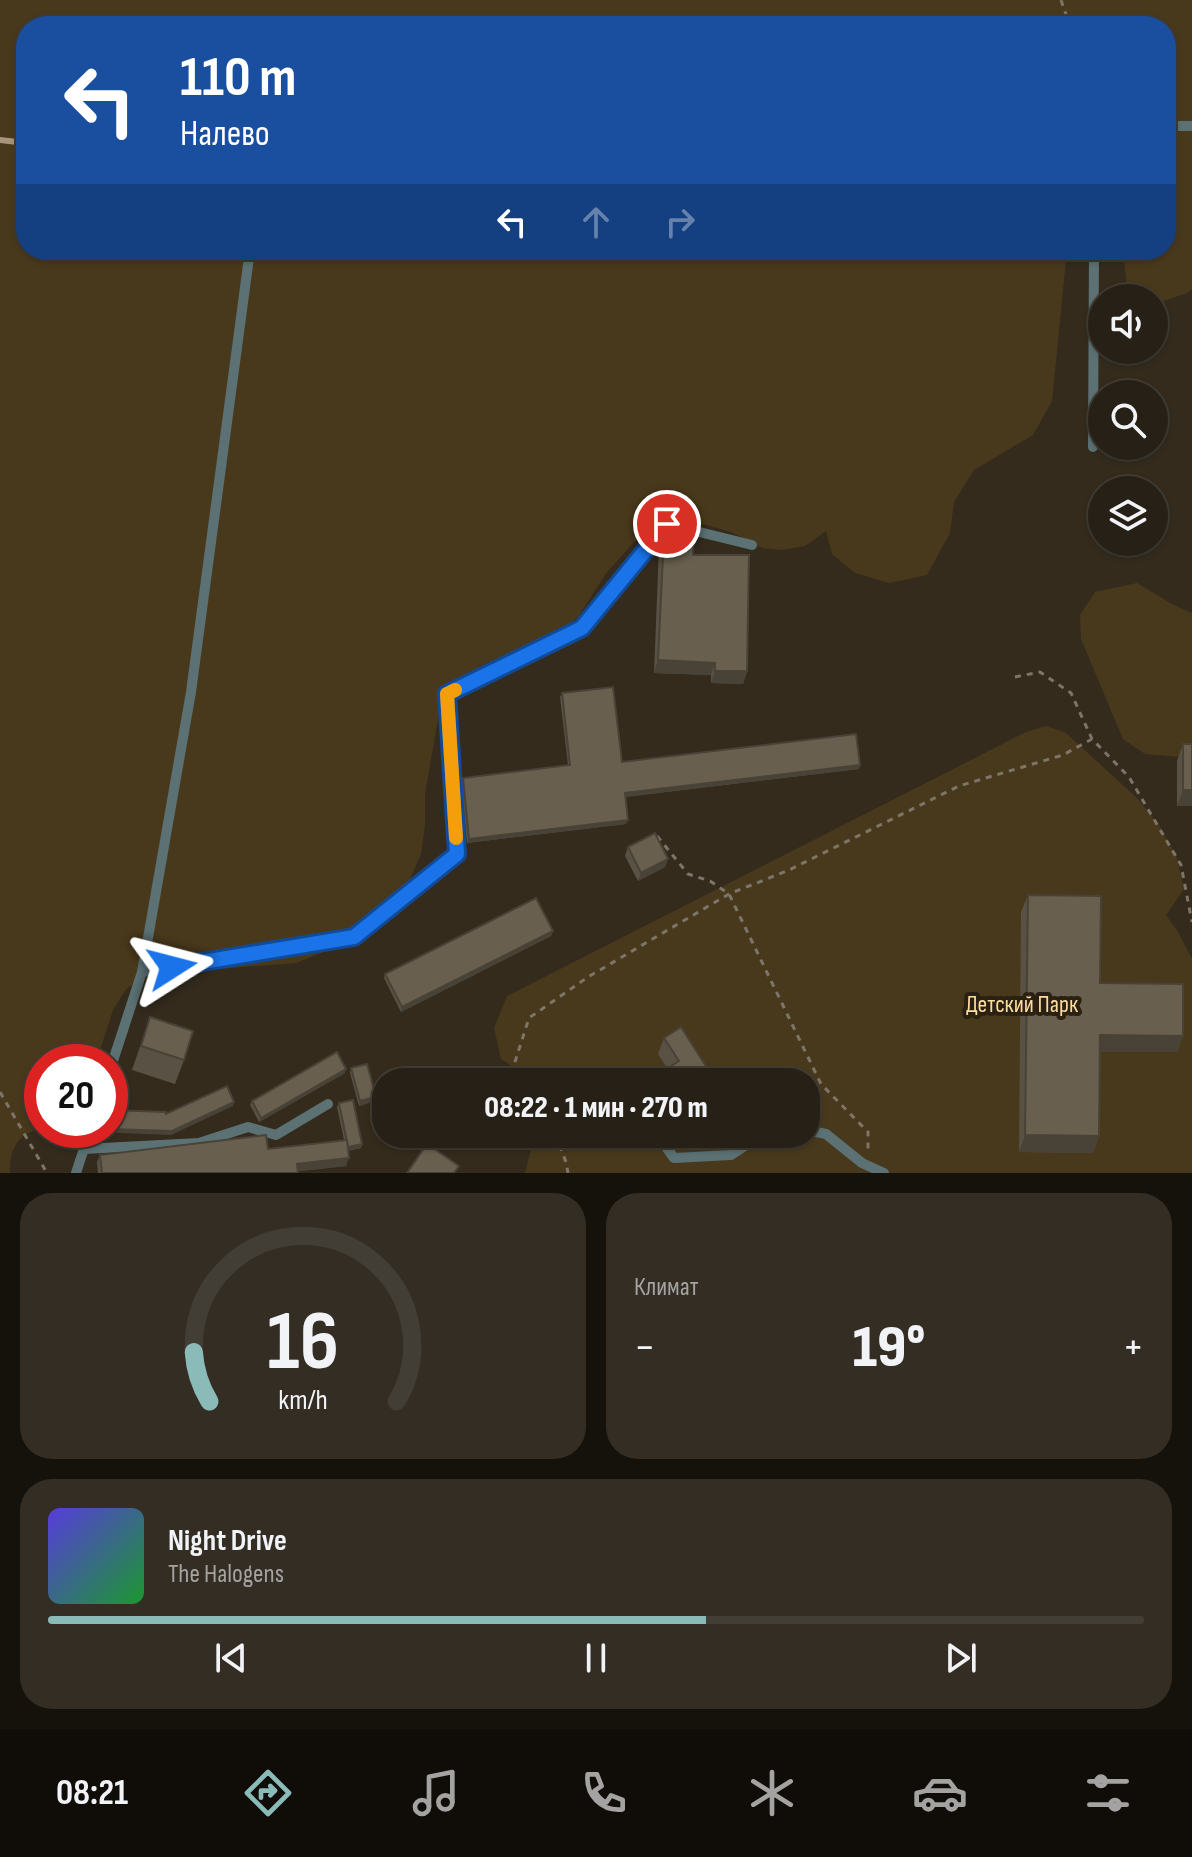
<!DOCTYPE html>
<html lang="ru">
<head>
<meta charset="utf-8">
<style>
	body { margin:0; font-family:"Sofia Sans Condensed",sans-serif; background:#332d23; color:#f1f3f6; height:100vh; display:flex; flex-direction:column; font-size:30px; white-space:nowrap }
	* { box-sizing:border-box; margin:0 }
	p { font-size:26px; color:#a4a3a1 }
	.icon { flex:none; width:44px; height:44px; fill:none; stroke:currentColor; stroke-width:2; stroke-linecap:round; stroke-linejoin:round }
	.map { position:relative; height:1173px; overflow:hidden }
	.details { display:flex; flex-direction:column; gap:20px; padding:20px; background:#15120c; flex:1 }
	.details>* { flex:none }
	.top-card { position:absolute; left:16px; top:16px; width:1160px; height:244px; border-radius:32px; box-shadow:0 2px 6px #0004,0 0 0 2px #433e35; background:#1a4fa0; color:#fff; overflow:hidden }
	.controls { position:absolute; left:1088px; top:284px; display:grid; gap:16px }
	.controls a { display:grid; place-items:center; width:80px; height:80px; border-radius:50%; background:#272016; box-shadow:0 2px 6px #0004,0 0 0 2px #433e35; font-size:40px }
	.speed { position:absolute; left:24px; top:1044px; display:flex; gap:16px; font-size:40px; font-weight:700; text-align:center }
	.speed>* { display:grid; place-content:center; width:104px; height:104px; border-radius:50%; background:#272016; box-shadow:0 2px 6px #0004,0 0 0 2px #433e35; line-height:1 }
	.speed .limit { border:12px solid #d22; background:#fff; color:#111 }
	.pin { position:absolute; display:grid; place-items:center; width:68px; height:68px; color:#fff; margin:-34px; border:4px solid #fff; border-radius:50%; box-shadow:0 2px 8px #0007 }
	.me { position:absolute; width:88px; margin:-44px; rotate:81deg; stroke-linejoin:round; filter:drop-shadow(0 0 6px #0008) }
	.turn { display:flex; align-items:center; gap:28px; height:168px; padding:0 32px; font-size:36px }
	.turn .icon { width:104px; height:104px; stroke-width:2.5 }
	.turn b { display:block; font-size:56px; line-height:68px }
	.lanes { display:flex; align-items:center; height:76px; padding:0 32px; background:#0003; justify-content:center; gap:40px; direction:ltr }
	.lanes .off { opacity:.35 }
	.big { font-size:60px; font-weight:800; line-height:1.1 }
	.details .widget { flex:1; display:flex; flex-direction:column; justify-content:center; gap:12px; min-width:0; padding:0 28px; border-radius:32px; background:#332d23 }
	.details .dial { align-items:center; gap:0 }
	.dial svg { height:208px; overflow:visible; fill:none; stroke:#433e35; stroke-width:7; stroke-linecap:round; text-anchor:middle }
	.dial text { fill:#f1f3f6; stroke:none }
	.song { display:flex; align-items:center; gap:24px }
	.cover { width:96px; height:96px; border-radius:12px; background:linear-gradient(135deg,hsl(250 70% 55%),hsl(130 70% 35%)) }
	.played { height:8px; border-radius:4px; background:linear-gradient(90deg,#8bbbb9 60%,#433e35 60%) }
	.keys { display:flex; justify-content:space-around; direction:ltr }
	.heat { display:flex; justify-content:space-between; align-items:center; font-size:44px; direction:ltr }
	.details .tiles { flex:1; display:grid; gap:20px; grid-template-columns:1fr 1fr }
	.widget:last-child { grid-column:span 2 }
	.trip { position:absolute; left:372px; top:1068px; width:448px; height:80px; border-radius:32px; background:#272016; box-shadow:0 2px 6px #0004,0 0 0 2px #433e35; font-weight:800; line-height:80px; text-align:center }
	.dock { display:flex; height:128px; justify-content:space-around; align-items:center; background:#100d09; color:#a4a3a1 }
	.dock .icon { width:56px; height:56px }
	.dock .current { color:#8bbbb9 }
	.dock b { font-size:36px; color:#f1f3f6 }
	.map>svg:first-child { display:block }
	.green { fill:#49391c }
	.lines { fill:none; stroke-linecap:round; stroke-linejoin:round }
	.stream { stroke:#a6957a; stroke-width:6 }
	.path { stroke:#7d756a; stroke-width:3; stroke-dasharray:6 6; stroke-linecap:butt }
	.lane { stroke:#5b7174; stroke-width:10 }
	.wall { fill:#595244 }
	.shaded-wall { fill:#494237 }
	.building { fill:#685f4f; stroke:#494237; stroke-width:2 }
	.route-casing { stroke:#114b97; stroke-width:20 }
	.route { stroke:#1a73e8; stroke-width:14 }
	.slow { stroke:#f59e0b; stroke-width:14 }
	.labels { text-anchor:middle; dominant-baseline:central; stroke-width:8; stroke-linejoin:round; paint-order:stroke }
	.park-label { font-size:24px; fill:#fedb9e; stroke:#2a2113 }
</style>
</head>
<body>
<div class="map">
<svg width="1192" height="1173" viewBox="0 0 1192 1173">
	<rect width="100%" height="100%" fill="#342b1d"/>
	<g class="green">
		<path d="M0 0H1192V289L1187 293 1155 304 1154 298H1145L1127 287 1123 250H1166V26H26V250H1067L1052 401 1033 435 974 470 954 502 950 533 927 575 889 583 855 573 832 554 826 531 805 546 782 550 763 548 731 532 699 523 668 521 637 539 607 572 578 617 559 633 539 646 489 662 467 674 451 690 442 696 425 794V824L421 854 408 884 385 912 354 940 296 963 151 974 126 989 113 1010 96 1062H42V1129C18 1132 9 1150 10 1173H0Z"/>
		<path d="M1137 583 1172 604 1192 613V758L1145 754 1123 739 1081 639 1080 615 1095 592Z"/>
		<path d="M1046 726 1066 733 1138 799 1159 825 1176 855 1184 889 1166 915 1178 932 1192 959V1173H525L535 1134H806V1082H535L501 1059 494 1028 507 996 1026 732Z"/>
	</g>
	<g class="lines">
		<path class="stream" d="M0 140 26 143"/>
		<g class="path">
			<path d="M1061 0 1070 26"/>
			<path d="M1015 677 1040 672 1071 693 1092 739 1129 777 1181 865 1192 922"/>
			<path d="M657 836 688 874 710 881 729 894 821 1084 868 1132V1151"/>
			<path d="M524 1082 513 1068 529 1018 588 977 729 894 789 870 959 786 1063 755 1092 739"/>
			<path d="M0 1092 47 1173"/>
			<path d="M555 1134 566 1162 568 1173"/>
		</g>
		<g class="lane">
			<path d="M1166 126H1192"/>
			<path d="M1093 447 1094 250"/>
			<path d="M142 972 354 937 457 854 447 694 582 628 667 524 752 545"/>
			<path d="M110 1070 142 972 191 692 250 250"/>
			<path d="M806 1130 826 1134 862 1163 884 1173"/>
			<path d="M657 1134 674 1158 731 1155 763 1134"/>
			<path d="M84 1149 199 1143 248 1127 276 1135 328 1104"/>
			<path d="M76 1173 90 1130"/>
		</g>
	</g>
	<g class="wall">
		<path d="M664 534 693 555 747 671 743 684 711 683V675L654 673 659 547Z"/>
		<path d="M562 693 622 762 860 765 859 769 625 797 626 824 467 843 461 782 463 778 568 765 560 697Z"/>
		<path d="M1183 744H1192V806H1177V761Z"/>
		<path d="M628 847 668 859 665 867 638 881 625 856Z"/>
		<path d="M1028 895 1100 983 1183 1036 1177 1052H1100L1099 1136 1093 1153 1019 1152 1021 912Z"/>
		<path d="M553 931 551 936 401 1012 384 978 385 974Z"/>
		<path d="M150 1017 184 1060 175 1084 132 1070Z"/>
		<path d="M664 1038 716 1082H649V1080L667 1068 658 1054Z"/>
		<path d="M351 1068 376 1097 375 1101 359 1106 350 1073Z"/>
		<path d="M345 1073 259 1122 250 1105 252 1101Z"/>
		<path d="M339 1103 362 1144 361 1148 348 1151 346 1166 298 1171V1173H98L97 1162 100 1155 268 1149 344 1140 337 1107Z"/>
		<path d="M668 1134H735V1136L718 1147 686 1139 675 1146Z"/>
	</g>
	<g class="shaded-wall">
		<path d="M658 660 715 663 711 675 654 673Z"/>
		<path d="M715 671H747L743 684 711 683Z"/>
		<path d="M860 765 859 769 623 797 625 793Z"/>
		<path d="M1183 790H1192V806H1177Z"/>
		<path d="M628 820 626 824 467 843 469 839Z"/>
		<path d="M668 859 665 867 638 881 641 873Z"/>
		<path d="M553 931 551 936 401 1012 402 1007Z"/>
		<path d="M1100 1035 1183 1036 1177 1052H1094Z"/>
		<path d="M346 1069 345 1073 259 1122 261 1118Z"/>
		<path d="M376 1097 375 1101 359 1106 360 1101Z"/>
		<path d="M234 1102 233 1106 171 1135 98 1132V1130H110V1129Z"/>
		<path d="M679 1134H687L686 1139 675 1146Z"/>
		<path d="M722 1134H735V1136L718 1147Z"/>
		<path d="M1025 1135 1099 1136 1093 1153 1019 1152Z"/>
		<path d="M362 1144 361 1148 347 1151 348 1147Z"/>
		<path d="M349 1158 346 1166 294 1172 297 1164Z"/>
	</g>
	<g class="building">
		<path d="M664 534 694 536 693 555H749L747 671H715V663L658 660Z"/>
		<path d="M613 687 622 762 856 734 860 765 625 793 628 820 469 839 463 778 570 765 562 693Z"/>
		<rect x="1183" y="744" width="9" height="46"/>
		<path d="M655 833 668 859 641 873 628 847Z"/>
		<path d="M1028 895 1101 896 1100 983 1183 984V1036L1100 1035 1099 1136 1025 1135Z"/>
		<path d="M536 898 553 931 402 1007 385 974Z"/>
		<path d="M150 1017 193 1031 184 1060 141 1046Z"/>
		<path d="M681 1027 716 1082H651L649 1080 679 1061 664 1038Z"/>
		<path d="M337 1052 346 1069 261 1118 252 1101Z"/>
		<path d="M367 1064 376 1097 360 1101 351 1068Z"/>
		<path d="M227 1086 234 1102 172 1131 110 1129V1110L166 1112V1114Z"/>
		<path d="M353 1100 362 1144 348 1147 339 1103Z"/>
		<path d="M266 1135 268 1149 347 1140 349 1158 297 1164 298 1173H102L100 1155Z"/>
		<path d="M427 1144 459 1166 454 1173H407Z"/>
	</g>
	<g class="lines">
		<g class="route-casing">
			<path id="route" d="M172 967 354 937 457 854 447 694 582 628 667 524"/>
		</g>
		<use href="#route" class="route"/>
		<path class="slow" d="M455 690 447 694 456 838"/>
	</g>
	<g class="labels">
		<g class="park-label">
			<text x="1022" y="1004">Детский Парк</text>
		</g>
	</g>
</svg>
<div class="controls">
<a><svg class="icon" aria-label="sound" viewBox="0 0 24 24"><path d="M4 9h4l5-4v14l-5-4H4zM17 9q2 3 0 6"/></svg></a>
<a><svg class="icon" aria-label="search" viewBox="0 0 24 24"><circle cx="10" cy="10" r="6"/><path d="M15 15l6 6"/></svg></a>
<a><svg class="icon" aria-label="layers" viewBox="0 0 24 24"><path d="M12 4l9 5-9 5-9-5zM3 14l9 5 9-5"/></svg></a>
</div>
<div class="speed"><div class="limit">20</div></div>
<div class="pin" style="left:667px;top:524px;background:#d93025"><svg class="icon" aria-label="arrive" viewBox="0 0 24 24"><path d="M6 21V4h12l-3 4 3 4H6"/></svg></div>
<svg class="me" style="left:172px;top:967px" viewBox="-20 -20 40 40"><path d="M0-17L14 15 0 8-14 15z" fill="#1a73e8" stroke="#fff" stroke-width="4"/></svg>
<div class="trip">08:22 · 1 мин · 270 m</div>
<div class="top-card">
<div class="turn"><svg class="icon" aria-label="left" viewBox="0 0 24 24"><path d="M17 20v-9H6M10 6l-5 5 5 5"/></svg><div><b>110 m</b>Налево</div></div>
<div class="lanes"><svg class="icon" aria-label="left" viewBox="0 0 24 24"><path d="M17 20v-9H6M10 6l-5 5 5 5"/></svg><svg class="icon off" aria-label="ahead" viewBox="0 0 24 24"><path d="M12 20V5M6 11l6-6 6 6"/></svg><svg class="icon off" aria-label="right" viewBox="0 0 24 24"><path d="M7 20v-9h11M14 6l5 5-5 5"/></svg></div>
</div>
</div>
<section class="details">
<div class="tiles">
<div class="widget dial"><svg viewBox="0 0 100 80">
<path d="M14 69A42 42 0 1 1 86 69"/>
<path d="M14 69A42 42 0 0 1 8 50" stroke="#8bbbb9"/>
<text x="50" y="56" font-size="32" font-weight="700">16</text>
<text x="50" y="72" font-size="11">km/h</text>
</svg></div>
<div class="widget"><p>Климат</p>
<div class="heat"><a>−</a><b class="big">19°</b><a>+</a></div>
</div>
<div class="widget">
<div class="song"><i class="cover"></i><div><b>Night Drive</b><p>The Halogens</p></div></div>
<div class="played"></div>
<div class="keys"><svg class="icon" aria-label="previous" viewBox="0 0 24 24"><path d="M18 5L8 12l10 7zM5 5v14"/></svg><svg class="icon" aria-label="pause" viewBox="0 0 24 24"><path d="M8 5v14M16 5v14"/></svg><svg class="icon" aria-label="next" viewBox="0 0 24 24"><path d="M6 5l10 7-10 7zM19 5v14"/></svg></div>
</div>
</div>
</section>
<nav class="dock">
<b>08:21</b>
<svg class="icon current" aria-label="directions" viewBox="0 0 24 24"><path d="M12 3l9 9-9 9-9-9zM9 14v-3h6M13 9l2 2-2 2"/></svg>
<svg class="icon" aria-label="music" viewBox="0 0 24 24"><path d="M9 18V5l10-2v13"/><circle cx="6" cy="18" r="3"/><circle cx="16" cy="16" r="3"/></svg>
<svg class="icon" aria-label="phone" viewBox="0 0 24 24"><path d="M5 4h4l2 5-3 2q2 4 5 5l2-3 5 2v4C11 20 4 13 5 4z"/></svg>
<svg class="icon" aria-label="climate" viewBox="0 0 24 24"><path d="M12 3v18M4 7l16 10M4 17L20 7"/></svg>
<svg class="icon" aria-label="car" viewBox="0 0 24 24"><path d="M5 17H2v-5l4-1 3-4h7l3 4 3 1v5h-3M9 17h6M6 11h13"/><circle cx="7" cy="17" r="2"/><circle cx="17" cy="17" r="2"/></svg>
<svg class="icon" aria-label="filters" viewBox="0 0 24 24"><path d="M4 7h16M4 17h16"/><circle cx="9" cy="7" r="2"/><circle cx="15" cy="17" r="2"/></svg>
</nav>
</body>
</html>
